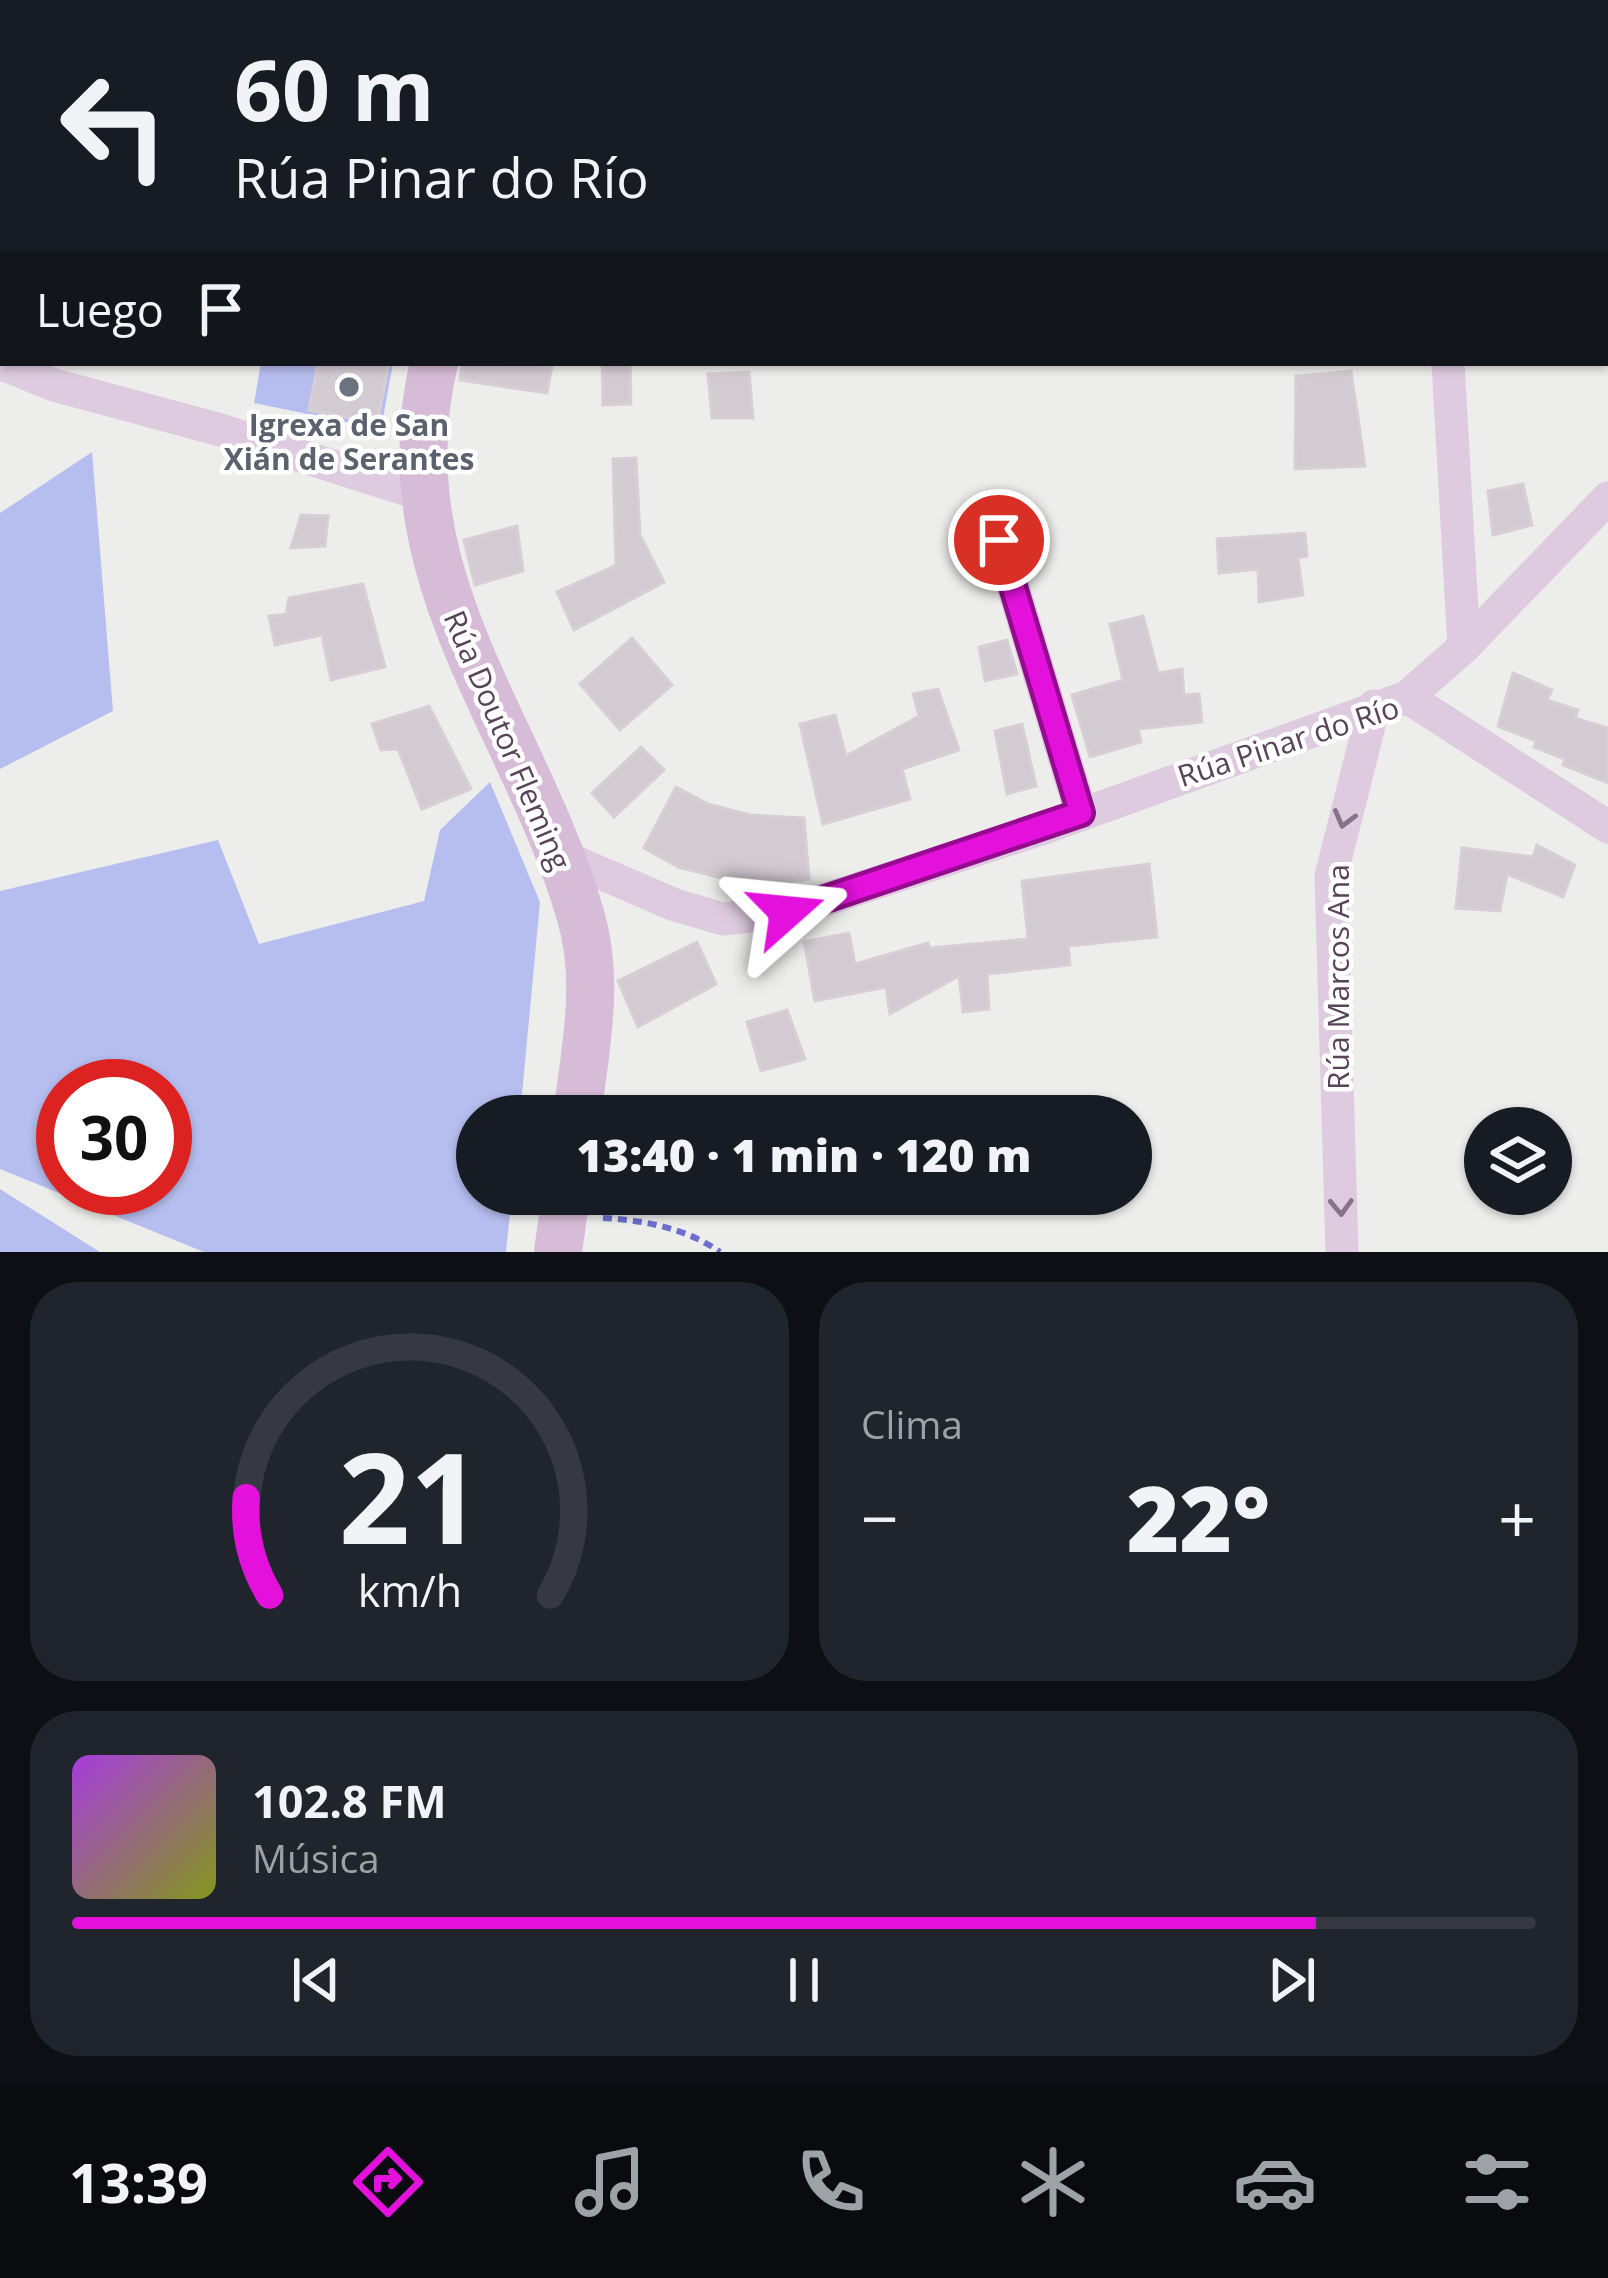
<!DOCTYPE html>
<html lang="es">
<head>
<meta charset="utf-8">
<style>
	body { margin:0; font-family:"Open Sans",sans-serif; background:#20242c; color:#f1f3f6; height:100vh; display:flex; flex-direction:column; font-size:45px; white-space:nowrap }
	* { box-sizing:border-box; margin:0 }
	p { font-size:39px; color:#9ea1a6 }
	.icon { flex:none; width:66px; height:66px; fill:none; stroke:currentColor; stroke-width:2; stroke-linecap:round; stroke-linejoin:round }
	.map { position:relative; height:1252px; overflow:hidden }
	.sheet { display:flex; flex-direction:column; gap:30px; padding:30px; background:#0d0f14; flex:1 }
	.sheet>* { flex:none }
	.top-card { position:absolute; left:0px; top:0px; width:1608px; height:366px; box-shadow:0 3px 9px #0004; background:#171b24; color:#f1f3f6; overflow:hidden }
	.buttons { position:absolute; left:1464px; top:1107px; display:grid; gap:24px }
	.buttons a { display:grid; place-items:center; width:108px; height:108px; border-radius:50%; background:#171b24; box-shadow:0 3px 9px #0004; font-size:60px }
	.speed { position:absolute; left:36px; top:1059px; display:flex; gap:24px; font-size:60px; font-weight:700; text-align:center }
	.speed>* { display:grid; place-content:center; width:156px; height:156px; border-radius:50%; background:#171b24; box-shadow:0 3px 9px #0004; line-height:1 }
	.speed .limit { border:18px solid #d22; background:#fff; color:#111 }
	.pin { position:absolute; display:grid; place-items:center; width:102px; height:102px; color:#fff; margin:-51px; border:6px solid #fff; border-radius:50%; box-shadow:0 3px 12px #0007 }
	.me { position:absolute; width:132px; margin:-66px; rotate:72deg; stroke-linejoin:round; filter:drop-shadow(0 0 9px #0008) }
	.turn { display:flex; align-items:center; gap:42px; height:252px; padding:0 36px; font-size:54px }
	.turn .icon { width:156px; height:156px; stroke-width:2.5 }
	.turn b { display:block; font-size:84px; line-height:102px }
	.then { display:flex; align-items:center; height:114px; padding:0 36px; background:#0003; gap:24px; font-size:45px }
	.big { font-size:90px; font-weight:800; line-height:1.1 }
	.sheet .card { flex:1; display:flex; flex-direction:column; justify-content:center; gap:18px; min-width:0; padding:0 42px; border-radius:48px; background:#20242c }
	.sheet .dial { align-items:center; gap:0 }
	.dial svg { height:312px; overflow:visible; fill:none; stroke:#363941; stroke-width:7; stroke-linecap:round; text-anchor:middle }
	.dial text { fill:#f1f3f6; stroke:none }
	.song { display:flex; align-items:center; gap:36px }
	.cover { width:144px; height:144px; border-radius:18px; background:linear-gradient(135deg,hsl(280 70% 55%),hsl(70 70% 35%)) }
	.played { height:12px; border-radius:6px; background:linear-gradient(90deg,#e311db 85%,#363941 85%) }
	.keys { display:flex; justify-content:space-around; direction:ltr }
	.heat { display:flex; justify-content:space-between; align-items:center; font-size:66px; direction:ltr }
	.sheet .tiles { flex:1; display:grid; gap:30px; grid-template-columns:1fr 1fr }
	.card:last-child { grid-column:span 2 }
	.trip { position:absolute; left:456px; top:1095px; width:696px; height:120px; border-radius:60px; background:#171b24; box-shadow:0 3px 9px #0004; font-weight:800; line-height:120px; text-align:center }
	.dock { display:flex; height:192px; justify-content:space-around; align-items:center; background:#090b0e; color:#9ea1a6 }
	.dock .icon { width:84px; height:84px }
	.dock .on { color:#e311db }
	.dock b { font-size:54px; color:#f1f3f6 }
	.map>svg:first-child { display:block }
	.green { fill:#b6bef0; fill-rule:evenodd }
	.building { fill:#d3cbd2; stroke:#d8cfd6; stroke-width:3 }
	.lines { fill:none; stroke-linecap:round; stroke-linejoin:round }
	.path { stroke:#6d6ecf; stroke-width:6; stroke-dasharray:9 6; stroke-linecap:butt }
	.street { stroke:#decbdf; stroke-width:33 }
	.secondary { stroke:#d6bcd6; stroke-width:48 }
	.oneway { stroke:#877388 }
	.route-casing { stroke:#940b8e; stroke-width:30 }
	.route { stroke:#e311db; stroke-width:21 }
	.worship-dot { fill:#6b7280; stroke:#fff; stroke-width:4.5 }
	.labels { text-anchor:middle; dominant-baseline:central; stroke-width:9; stroke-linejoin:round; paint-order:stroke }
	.worship-label { font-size:30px; font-weight:bold; fill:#5b616d; stroke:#fff }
	.street-label { font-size:30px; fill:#584359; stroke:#fff }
</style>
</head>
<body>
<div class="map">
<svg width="1608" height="1252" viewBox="0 0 1608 1252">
	<rect width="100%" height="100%" fill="#edeeeb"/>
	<g class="green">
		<path d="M261 363H393L381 429 254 403Z"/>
		<path d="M92 452 113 711 0 769V513Z"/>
		<path d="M490 782 540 902 520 1116H477V1194H512L506 1252H204L0 1169V891L218 840 259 944 424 901 440 830ZM165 1086V1188H63V1086Z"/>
		<path d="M0 1189 100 1252H0Z"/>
	</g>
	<g class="building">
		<path d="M318 363H389L377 423 309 410Z"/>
		<path d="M462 363 552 366 547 393 460 380Z"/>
		<path d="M602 363H630L631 404 603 405Z"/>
		<path d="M1351 371 1365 466 1295 469 1296 376Z"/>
		<path d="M749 372 753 418H712L708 374Z"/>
		<path d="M636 458 640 535 664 582 574 630 557 592 616 565 613 459Z"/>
		<path d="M1523 484 1532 525 1493 535 1488 491Z"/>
		<path d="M301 515 328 516 325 546 291 548Z"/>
		<path d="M517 526 523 571 475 585 464 540Z"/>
		<path d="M1305 533 1307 556 1298 558 1303 595 1259 602 1258 569 1219 573 1217 539Z"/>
		<path d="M363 584 385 667 331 680 322 635 275 645 269 616 286 614 289 598Z"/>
		<path d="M1143 616 1158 673 1182 669 1184 695 1199 694 1202 722 1138 729 1141 742 1090 757 1072 695 1123 680 1110 624Z"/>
		<path d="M632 638 672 685 620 730 580 684Z"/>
		<path d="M1007 640 1017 674 985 681 979 647Z"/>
		<path d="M1513 673 1552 690 1547 700 1578 710 1575 718 1608 728V783L1563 765 1565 759 1534 747 1536 741 1498 726Z"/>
		<path d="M938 689 959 750 902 769 910 799 823 824 800 724 835 715 846 756 919 716 913 694Z"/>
		<path d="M429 706 471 789 422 809 398 749 381 750 372 724Z"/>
		<path d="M1022 724 1036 786 1007 794 995 731Z"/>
		<path d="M641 747 664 770 614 817 592 793Z"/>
		<path d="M676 787 708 804 750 815 804 818 809 879 757 887 678 867 644 848Z"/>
		<path d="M1537 845 1575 865 1563 897 1507 874 1500 911 1456 908 1462 848 1533 857Z"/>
		<path d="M1149 864 1157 937 1068 946 1070 965 987 974 989 1009 963 1012 959 976 890 1014 886 987 815 1001 804 942 849 933 855 964 928 943 929 948 1028 939 1022 881Z"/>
		<path d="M697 942 716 984 638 1027 618 981Z"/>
		<path d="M787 1010 805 1059 761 1071 747 1022Z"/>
	</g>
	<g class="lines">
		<g class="path">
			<path d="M108 0 109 3"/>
			<path d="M603 1218C643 1220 686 1228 720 1252"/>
		</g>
		<g class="street">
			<path d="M1407 3V0"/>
			<path d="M0 363 54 385 217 429 423 495"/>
			<path d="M1448 363 1464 647"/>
			<path d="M999 540 1081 813"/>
			<path d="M1407 697 1464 647 1608 498"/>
			<path d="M559 855 675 905 723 919 787 912 1047 827 1407 697 1608 827"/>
			<path d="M1342 1252 1331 876 1374 706"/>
		</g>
		<g class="secondary">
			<path d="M474 0 475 3"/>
			<path d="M434 363C383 577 526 725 581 917 600 982 585 1051 577 1116"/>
			<path d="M558 1252 566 1194"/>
		</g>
	</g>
	<defs><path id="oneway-chevron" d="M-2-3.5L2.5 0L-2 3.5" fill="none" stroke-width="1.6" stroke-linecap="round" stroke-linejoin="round" transform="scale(3)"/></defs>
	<g class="oneway">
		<use href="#oneway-chevron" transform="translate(1344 819) rotate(105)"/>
		<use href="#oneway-chevron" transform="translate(1341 1207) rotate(88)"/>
	</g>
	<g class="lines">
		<g class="route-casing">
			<path id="route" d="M787 912 1081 813 999 540"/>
		</g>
		<use href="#route" class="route"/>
	</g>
	<circle class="worship-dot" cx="349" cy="387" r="12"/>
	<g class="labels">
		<g class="worship-label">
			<text x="349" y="424">Igrexa de San<tspan x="349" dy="34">Xián de Serantes</tspan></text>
		</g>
		<g class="street-label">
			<text transform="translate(508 740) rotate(67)">Rúa Doutor Fleming</text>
			<text transform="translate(1288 741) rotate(-18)">Rúa Pinar do Río</text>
			<text transform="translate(1337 977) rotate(-90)">Rúa Marcos Ana</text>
		</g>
	</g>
</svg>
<div class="buttons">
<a><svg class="icon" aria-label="layers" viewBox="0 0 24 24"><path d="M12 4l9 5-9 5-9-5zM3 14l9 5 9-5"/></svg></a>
</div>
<div class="speed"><div class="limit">30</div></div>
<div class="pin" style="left:999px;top:540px;background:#d93025"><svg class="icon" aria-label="arrive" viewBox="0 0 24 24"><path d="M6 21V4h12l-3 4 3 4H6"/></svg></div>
<svg class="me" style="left:787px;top:912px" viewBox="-20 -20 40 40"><path d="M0-17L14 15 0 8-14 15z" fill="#e311db" stroke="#fff" stroke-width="4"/></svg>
<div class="trip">13:40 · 1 min · 120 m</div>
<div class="top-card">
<div class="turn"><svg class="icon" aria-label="left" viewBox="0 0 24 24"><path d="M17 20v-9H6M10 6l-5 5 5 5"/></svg><div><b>60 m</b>Rúa Pinar do Río</div></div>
<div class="then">Luego<svg class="icon" aria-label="arrive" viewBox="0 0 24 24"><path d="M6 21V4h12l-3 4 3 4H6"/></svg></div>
</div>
</div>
<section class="sheet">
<div class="tiles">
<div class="card dial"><svg viewBox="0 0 100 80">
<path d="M14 69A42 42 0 1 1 86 69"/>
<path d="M14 69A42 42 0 0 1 8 44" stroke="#e311db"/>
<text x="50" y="56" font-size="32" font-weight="700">21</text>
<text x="50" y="72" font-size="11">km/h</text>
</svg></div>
<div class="card"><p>Clima</p>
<div class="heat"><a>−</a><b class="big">22°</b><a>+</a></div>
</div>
<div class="card">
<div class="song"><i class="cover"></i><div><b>102.8 FM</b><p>Música</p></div></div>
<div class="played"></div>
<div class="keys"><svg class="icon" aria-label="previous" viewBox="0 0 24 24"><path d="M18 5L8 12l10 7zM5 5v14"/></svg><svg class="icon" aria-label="pause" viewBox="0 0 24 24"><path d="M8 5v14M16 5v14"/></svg><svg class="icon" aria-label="next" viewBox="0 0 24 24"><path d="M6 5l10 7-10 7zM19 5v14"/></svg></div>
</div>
</div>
</section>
<nav class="dock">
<b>13:39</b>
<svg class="icon on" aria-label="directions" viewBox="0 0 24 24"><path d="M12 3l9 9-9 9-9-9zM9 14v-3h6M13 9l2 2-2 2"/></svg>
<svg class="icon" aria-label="music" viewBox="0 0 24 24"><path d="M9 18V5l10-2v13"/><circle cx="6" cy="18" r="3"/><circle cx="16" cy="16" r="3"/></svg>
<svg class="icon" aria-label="phone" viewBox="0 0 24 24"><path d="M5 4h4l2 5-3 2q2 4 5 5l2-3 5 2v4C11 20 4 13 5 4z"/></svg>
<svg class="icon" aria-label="climate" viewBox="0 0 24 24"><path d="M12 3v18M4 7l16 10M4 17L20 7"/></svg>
<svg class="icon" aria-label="car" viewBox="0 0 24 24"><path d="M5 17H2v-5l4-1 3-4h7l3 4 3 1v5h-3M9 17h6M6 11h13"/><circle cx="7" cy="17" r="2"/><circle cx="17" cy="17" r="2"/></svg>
<svg class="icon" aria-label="filters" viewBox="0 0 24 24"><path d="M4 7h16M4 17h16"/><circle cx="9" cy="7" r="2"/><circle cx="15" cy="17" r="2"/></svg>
</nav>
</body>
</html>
